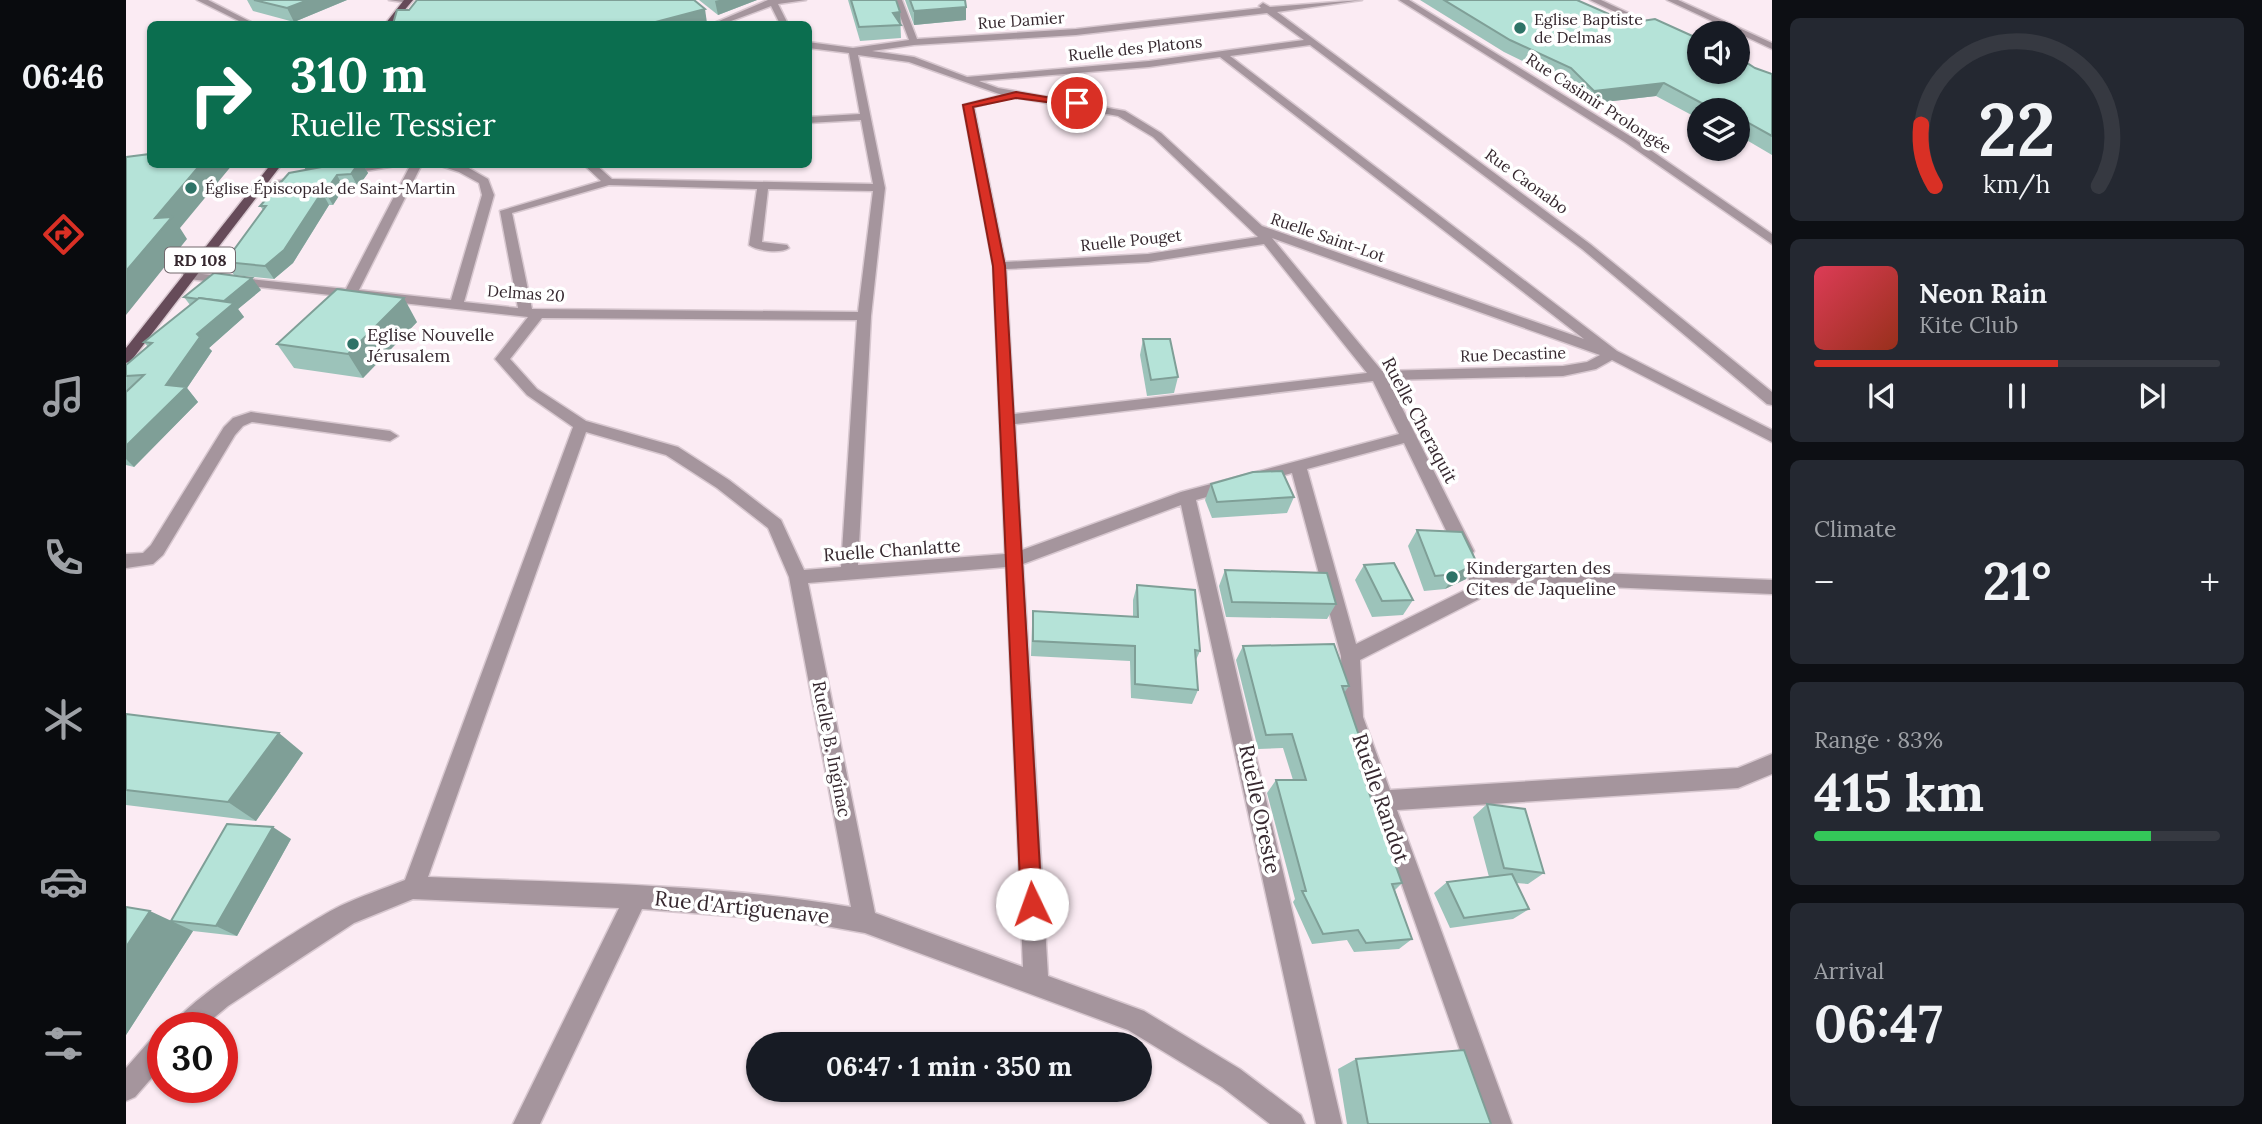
<!DOCTYPE html>
<html lang="en">
<head>
<meta charset="utf-8">
<style>
	body { margin:0; font-family:Lora,serif; background:#242831; color:#f1f3f6; height:100vh; display:flex; flex-direction:column; font-size:26px; white-space:nowrap }
	* { box-sizing:border-box; margin:0 }
	p { font-size:23px; color:#9ea1a6 }
	.icon { flex:none; width:38px; height:38px; fill:none; stroke:currentColor; stroke-width:2; stroke-linecap:round; stroke-linejoin:round }
	.map { position:relative; flex:1; overflow:hidden }
	.sheet { display:flex; flex-direction:column; gap:18px; padding:18px; background:#0d0f14; width:490px }
	.sheet>* { flex:none }
	.guide { position:absolute; left:21px; top:21px; width:665px; height:147px; border-radius:10px; box-shadow:0 2px 5px #0004; background:#0b6e4f; color:#fff; overflow:hidden }
	.controls { position:absolute; left:1561px; top:21px; display:grid; gap:14px }
	.controls a { display:grid; place-items:center; width:63px; height:63px; border-radius:50%; background:#171b24; box-shadow:0 2px 5px #0004; font-size:35px }
	.speed { position:absolute; left:21px; top:1012px; display:flex; gap:14px; font-size:35px; font-weight:700; text-align:center }
	.speed>* { display:grid; place-content:center; width:91px; height:91px; border-radius:50%; background:#171b24; box-shadow:0 2px 5px #0004; line-height:1 }
	.speed .limit { border:10px solid #d22; background:#fff; color:#111 }
	.pin { position:absolute; display:grid; place-items:center; width:60px; height:60px; color:#fff; margin:-30px; border:4px solid #fff; border-radius:50%; box-shadow:0 2px 7px #0007 }
	.me { position:absolute; width:77px; margin:-38px; rotate:357deg; stroke-linejoin:round; filter:drop-shadow(0 0 5px #0008) }
	.turn { display:flex; align-items:center; gap:24px; height:147px; padding:0 28px; font-size:32px }
	.turn .icon { width:91px; height:91px; stroke-width:2.5 }
	.turn b { display:block; font-size:49px; line-height:60px }
	.big { font-size:52px; font-weight:800; line-height:1.1 }
	.sheet .card { flex:1; display:flex; flex-direction:column; justify-content:center; gap:10px; min-width:0; padding:0 24px; border-radius:10px; background:#242831 }
	.sheet .dial { align-items:center; gap:0 }
	.dial svg { height:182px; overflow:visible; fill:none; stroke:#363941; stroke-width:7; stroke-linecap:round; text-anchor:middle }
	.dial text { fill:#f1f3f6; stroke:none }
	.song { display:flex; align-items:center; gap:21px }
	.cover { width:84px; height:84px; border-radius:10px; background:linear-gradient(135deg,hsl(350 70% 55%),hsl(10 70% 35%)) }
	.played { height:7px; border-radius:4px; background:linear-gradient(90deg,#d93025 60%,#363941 60%) }
	.keys { display:flex; justify-content:space-around; direction:ltr }
	.heat { display:flex; justify-content:space-between; align-items:center; font-size:38px; direction:ltr }
	.charge { height:10px; border-radius:5px; background:linear-gradient(90deg,#34c759 83%,#363941 0) }
	.trip { position:absolute; left:620px; top:1032px; width:406px; height:70px; border-radius:35px; background:#171b24; box-shadow:0 2px 5px #0004; font-weight:800; line-height:70px; text-align:center }
	main { display:flex; flex:1; min-height:0 }
	.tab-bar { display:flex; flex-direction:column; width:126px; justify-content:space-around; align-items:center; background:#090b0e; color:#9ea1a6 }
	.tab-bar .icon { width:49px; height:49px }
	.tab-bar .on { color:#d93025 }
	.tab-bar b { font-size:32px; color:#f1f3f6 }
	.map>svg:first-child { display:block }
	.lines { fill:none; stroke-linecap:round; stroke-linejoin:round }
	.minor-casing { stroke:#d8c8d0; stroke-width:3 }
	.major-casing { stroke:#d8c8d0; stroke-width:3 }
	.minor { fill:#a5959d; fill-rule:evenodd }
	.major { fill:#664b59; fill-rule:evenodd }
	.wall { fill:#9cc3ba }
	.shaded-wall { fill:#7f9f97 }
	.building { fill:#b5e3d8; stroke:#7f9f97; stroke-width:2 }
	.route { fill:#d93025; stroke:#8d1f18; stroke-width:2 }
	.poi-dot { fill:#2e7367; stroke:#fff; stroke-width:2.5 }
	.labels { text-anchor:middle; dominant-baseline:central; stroke-width:7; stroke-linejoin:round; paint-order:stroke }
	.far-poi-label { font-size:16px; fill:#36282f; stroke:#fff; text-anchor:start }
	.far-street-label { font-size:16px; fill:#36282f; stroke:#fff }
	.shield { fill:#fff; stroke:#72686d; stroke-width:2 }
	.shield-label { font-size:16px; font-weight:bold; fill:#36282f }
	.poi-label { font-size:18px; fill:#36282f; stroke:#fff; text-anchor:start }
	.street-label { font-size:18px; fill:#36282f; stroke:#fff }
	.near-street-label { font-size:21px; fill:#36282f; stroke:#fff }
</style>
</head>
<body>
<main>
<nav class="tab-bar">
<b>06:46</b>
<svg class="icon on" aria-label="directions" viewBox="0 0 24 24"><path d="M12 3l9 9-9 9-9-9zM9 14v-3h6M13 9l2 2-2 2"/></svg>
<svg class="icon" aria-label="music" viewBox="0 0 24 24"><path d="M9 18V5l10-2v13"/><circle cx="6" cy="18" r="3"/><circle cx="16" cy="16" r="3"/></svg>
<svg class="icon" aria-label="phone" viewBox="0 0 24 24"><path d="M5 4h4l2 5-3 2q2 4 5 5l2-3 5 2v4C11 20 4 13 5 4z"/></svg>
<svg class="icon" aria-label="climate" viewBox="0 0 24 24"><path d="M12 3v18M4 7l16 10M4 17L20 7"/></svg>
<svg class="icon" aria-label="car" viewBox="0 0 24 24"><path d="M5 17H2v-5l4-1 3-4h7l3 4 3 1v5h-3M9 17h6M6 11h13"/><circle cx="7" cy="17" r="2"/><circle cx="17" cy="17" r="2"/></svg>
<svg class="icon" aria-label="filters" viewBox="0 0 24 24"><path d="M4 7h16M4 17h16"/><circle cx="9" cy="7" r="2"/><circle cx="15" cy="17" r="2"/></svg>
</nav>
<div class="map">
<svg width="1646" height="1124" viewBox="0 0 1646 1124">
	<rect width="100%" height="100%" fill="#fbebf3"/>
	<g class="lines">
		<g class="minor-casing">
			<g id="minor">
				<path d="M71 0H82L129 24H119Z"/>
				<path d="M263 0H287L283 3Z"/>
				<path d="M642 0H680L652 4 662 24H654L645 6 597 24H586Z"/>
				<path d="M768 0H776L791 39 950 29 1135 8 1133 6 1137 3 1144 7 1236 0 1151 12 1464 244 1646 392V405L1641 404 1456 249 1184 45 1104 56 1491 351 1646 430V442L1486 360 1470 369 1437 376 1262 380 1348 551 1345 556H1333L1330 551 1278 443 1181 469 1230 644 1341 589 1344 585 1342 575 1345 570 1351 568 1646 580V594L1361 582 1362 587 1353 599 1234 660 1237 717 1264 790 1612 768 1646 754V774L1612 788 1271 810 1386 1124H1360L1217 717 1215 656 1166 473 1070 500 1216 1124H1190L1055 505 897 564 922 976 1018 1011 1114 1069 1175 1115 1179 1124H1144L1096 1087 1002 1030 739 933 677 922 516 909 414 1124H387L493 908 287 899 228 923 102 1006 77 1027H46C55 1003 185 920 214 906 235 896 257 889 279 880L447 427 401 395 369 359 402 317 62 279 57 278V272L220 289 285 164H296L233 290 325 300 356 195 353 183 333 172 309 164 341 167 362 179 368 195 338 302 392 308 374 211 475 181 457 164H469L486 179 747 184 735 120 682 123V117L734 114 723 53 682 48V42L727 48 783 40ZM1141 13 1178 40 1023 61 841 77 788 57 746 51 788 45 950 35ZM732 55 783 62 876 95 837 105 867 266 879 554 732 565 745 316 759 188ZM1094 57 1458 339 1136 226 1035 133 999 111 872 88 853 81 1023 67ZM887 97 992 116 1027 137 1132 237 1022 254 879 262 848 107ZM483 185 631 189 623 245C632 251 654 254 663 248L661 245 636 242 642 189 747 191 732 312 406 309 386 213ZM1146 238 1474 355 1461 362 1437 366 1256 371ZM1138 244 1241 373 888 414 880 269 1022 262ZM416 318 731 320 715 567 678 570 655 520 603 480 552 447 460 421 411 389 384 359ZM1247 381 1273 434 1055 492 896 550 889 424ZM460 432 540 455 591 488 642 528 663 577 725 907C586 883 443 883 302 877ZM880 567 897 967 749 913 682 583Z"/>
				<path d="M1273 0H1283L1507 138 1646 234V244L1499 142Z"/>
				<path d="M1464 0H1475L1573 46V52Z"/>
				<path d="M1541 0H1552L1646 43V49Z"/>
				<path d="M247 164H281L217 175 211 172Z"/>
				<path d="M179 175 183 176V180L134 189 128 186Z"/>
				<path d="M125 412 264 431 272 436 264 441 126 422 117 426 109 435 37 555 27 564 0 568V554L17 553 25 545 98 427 107 418Z"/>
				<path d="M37 1033V1065L9 1097 0 1101V1068L28 1036Z"/>
			</g>
		</g>
		<g class="major-casing">
			<g id="major">
				<path d="M278 0H287L267 24H259Z"/>
				<path d="M145 164H156L5 361 0 363V348Z"/>
			</g>
		</g>
		<use href="#minor" class="minor"/>
		<use href="#major" class="major"/>
	</g>
	<g class="wall">
		<path d="M121 0H221L168 22 127 11Z"/>
		<path d="M573 0H631L592 15Z"/>
		<path d="M722 0H770L774 12 775 38 734 41Z"/>
		<path d="M779 0H839L840 20 788 25Z"/>
		<path d="M1294 0H1451L1503 23 1646 74V155L1612 135V110H1573V119L1530 96 1461 104 1438 81 1378 52Z"/>
		<path d="M177 164H243L237 165 242 173 232 187 218 188 207 205H203L167 263 148 279 108 275 99 262 137 210 134 206 180 170Z"/>
		<path d="M135 290 112 309 118 317 83 348 86 351 61 388 72 402 8 467 0 465V365L22 347 18 342 64 305 58 297Z"/>
		<path d="M291 322 237 378 168 368 151 344Z"/>
		<path d="M1017 339 1052 377 1048 393 1021 396 1014 355Z"/>
		<path d="M1085 484 1168 497 1161 513 1086 518 1079 500Z"/>
		<path d="M1291 530 1340 579 1319 589 1298 591 1282 546Z"/>
		<path d="M1238 565 1287 600 1277 615 1246 617 1229 580Z"/>
		<path d="M1099 570 1210 604 1201 619 1100 617 1093 586Z"/>
		<path d="M1011 585 1074 651 1070 660 1072 690 1066 704 1005 698 1004 661 905 656 906 626 907 611 1007 617V600Z"/>
		<path d="M1117 646 1223 686 1218 693 1235 770 1276 883 1269 890 1286 939 1273 949 1228 952 1221 940 1186 944 1167 902 1169 899 1141 793 1150 780H1167L1157 748 1132 749 1110 660Z"/>
		<path d="M0 714 177 753 130 821 0 805Z"/>
		<path d="M1361 804 1418 873 1402 884 1390 883 1403 909 1387 919 1324 928 1308 893 1321 882 1363 877 1347 817Z"/>
		<path d="M165 839 111 936 67 931 0 1035V907L45 921Z"/>
		<path d="M1230 1059 1365 1124H1221L1212 1069Z"/>
	</g>
	<g class="shaded-wall">
		<path d="M182 0H221L168 22 161 8Z"/>
		<path d="M593 0H631L592 15 589 1Z"/>
		<path d="M840 7V20L788 25V11Z"/>
		<path d="M579 9 581 23 576 24H522Z"/>
		<path d="M774 12 775 26 767 13Z"/>
		<path d="M1538 83 1530 96 1461 104 1468 91Z"/>
		<path d="M75 164H107L54 228 61 239 0 315V271L29 218Z"/>
		<path d="M177 164H243L237 165 242 173 232 187 225 174 181 173Z"/>
		<path d="M211 175 218 188 207 205 199 192Z"/>
		<path d="M196 192 203 205 167 263 148 279 139 266Z"/>
		<path d="M126 278 135 290 112 309 118 317 83 348 86 351 61 388 72 402 8 467 0 459V446L71 334 98 301Z"/>
		<path d="M278 298 291 322 237 378 222 354Z"/>
		<path d="M1351 563 1340 579 1319 589 1330 574Z"/>
		<path d="M153 733 177 753 130 821 102 802Z"/>
		<path d="M1242 762 1231 775 1233 765Z"/>
		<path d="M147 827 165 839 111 936 90 926Z"/>
		<path d="M24 911 67 931 0 1035V947Z"/>
	</g>
	<g class="building">
		<path d="M128 0H182L161 8Z"/>
		<path d="M291 0H568L579 9 522 24H267L271 10H283Z"/>
		<path d="M725 0H770L774 12 767 13 775 25 733 27Z"/>
		<path d="M784 0H839L840 7 788 11Z"/>
		<path d="M1318 0H1451L1503 23 1529 19 1573 39V72H1612V57L1629 68 1646 74V136L1612 117V110H1600L1591 105 1585 108 1538 83 1468 91 1445 68 1384 40Z"/>
		<path d="M24 154V164H75L29 218 46 217 0 271V157Z"/>
		<path d="M212 164H232L225 174 211 175 199 192H196L158 250 139 266 99 262 140 206H134L163 173Z"/>
		<path d="M88 273 126 278 98 301 73 298 72 299 58 297Z"/>
		<path d="M211 289 278 298 222 354 151 344Z"/>
		<path d="M73 298 108 303 71 334 74 337 40 385 60 387 0 446V392L18 375 0 376V365L26 343 18 342Z"/>
		<path d="M1017 339H1044L1052 377 1025 380Z"/>
		<path d="M1156 471 1168 497 1091 502 1085 484 1127 472Z"/>
		<path d="M1291 530 1336 532 1351 563 1330 574 1309 576Z"/>
		<path d="M1268 563 1287 600 1256 601 1238 565Z"/>
		<path d="M1099 570 1201 573 1210 604 1106 602Z"/>
		<path d="M1011 585 1069 590 1074 651 1069 650 1072 690 1009 684V646L907 641V611L1012 617Z"/>
		<path d="M1208 644 1223 686H1216L1242 762 1233 765 1276 883 1266 884 1286 939 1240 943 1232 930 1197 934 1176 891H1180L1150 780H1180L1166 734 1140 735 1117 646Z"/>
		<path d="M0 714 153 733 102 802 0 790Z"/>
		<path d="M1361 804 1399 809 1418 873 1378 868Z"/>
		<path d="M101 824 147 827 90 926 45 921Z"/>
		<path d="M1386 874 1403 909 1338 918 1321 882Z"/>
		<path d="M0 907 24 911 0 947Z"/>
		<path d="M1338 1050 1365 1124H1242L1230 1059Z"/>
	</g>
	<path class="route" d="M890 92 956 103 951 106 890 98 847 107 879 266 916 904 913 912 906 915 898 912 895 904 867 266 837 105Z"/>
	<g class="poi-dot">
		<circle cx="1394" cy="28" r="7"/>
		<circle cx="65" cy="188" r="7"/>
		<circle cx="227" cy="344" r="7"/>
		<circle cx="1326" cy="577" r="7"/>
	</g>
	<g class="labels">
		<g class="far-poi-label">
			<text x="1408" y="19">Eglise Baptiste<tspan x="1408" dy="18">de Delmas</tspan></text>
			<text x="79" y="188">Église Épiscopale de Saint-Martin</text>
		</g>
		<g class="far-street-label">
			<text transform="translate(895 20) rotate(-4)">Rue Damier</text>
			<text transform="translate(1009 48) rotate(-6)">Ruelle des Platons</text>
			<text transform="translate(1473 103) rotate(33)">Rue Casimir Prolongée</text>
			<text transform="translate(1401 181) rotate(36)">Rue Caonabo</text>
			<text transform="translate(1202 237) rotate(19)">Ruelle Saint-Lot</text>
			<text transform="translate(1005 240) rotate(-6)">Ruelle Pouget</text>
			<text transform="translate(400 293) rotate(4)">Delmas 20</text>
			<text transform="translate(1387 354) rotate(-2)">Rue Decastine</text>
		</g>
		<rect class="shield" x="39" y="247.5" width="70" height="25" rx="5"/>
		<g class="shield-label">
			<text x="74" y="260">RD 108</text>
		</g>
		<g class="poi-label">
			<text x="241" y="334">Eglise Nouvelle<tspan x="241" dy="21">Jérusalem</tspan></text>
			<text x="1340" y="567">Kindergarten des<tspan x="1340" dy="21">Cites de Jaqueline</tspan></text>
		</g>
		<g class="street-label">
			<text transform="translate(1294 420) rotate(62)">Ruelle Cheraquit</text>
			<text transform="translate(766 550) rotate(-4)">Ruelle Chanlatte</text>
			<text transform="translate(706 749) rotate(79)">Ruelle B. Inginac</text>
		</g>
		<g class="near-street-label">
			<text transform="translate(1255 798) rotate(71)">Ruelle Randot</text>
			<text transform="translate(1134 809) rotate(78)">Ruelle Oreste</text>
			<text transform="translate(616 907) rotate(6)">Rue d'Artiguenave</text>
		</g>
	</g>
</svg>
<div class="controls">
<a><svg class="icon" aria-label="sound" viewBox="0 0 24 24"><path d="M4 9h4l5-4v14l-5-4H4zM17 9q2 3 0 6"/></svg></a>
<a><svg class="icon" aria-label="layers" viewBox="0 0 24 24"><path d="M12 4l9 5-9 5-9-5zM3 14l9 5 9-5"/></svg></a>
</div>
<div class="speed"><div class="limit">30</div></div>
<div class="pin" style="left:951px;top:103px;background:#d93025"><svg class="icon" aria-label="arrive" viewBox="0 0 24 24"><path d="M6 21V4h12l-3 4 3 4H6"/></svg></div>
<svg class="me" style="left:906px;top:904px" viewBox="-20 -20 40 40"><circle r="19" fill="#fff"/><path d="M0-13L10 11 0 6-10 11z" fill="#d93025"/></svg>
<div class="trip">06:47 · 1 min · 350 m</div>
<div class="guide">
<div class="turn"><svg class="icon" aria-label="right" viewBox="0 0 24 24"><path d="M7 20v-9h11M14 6l5 5-5 5"/></svg><div><b>310 m</b>Ruelle Tessier</div></div>
</div>
</div>
<section class="sheet">
<div class="card dial"><svg viewBox="0 0 100 80">
<path d="M14 69A42 42 0 1 1 86 69"/>
<path d="M14 69A42 42 0 0 1 8 42" stroke="#d93025"/>
<text x="50" y="56" font-size="32" font-weight="700">22</text>
<text x="50" y="72" font-size="11">km/h</text>
</svg></div>
<div class="card">
<div class="song"><i class="cover"></i><div><b>Neon Rain</b><p>Kite Club</p></div></div>
<div class="played"></div>
<div class="keys"><svg class="icon" aria-label="previous" viewBox="0 0 24 24"><path d="M18 5L8 12l10 7zM5 5v14"/></svg><svg class="icon" aria-label="pause" viewBox="0 0 24 24"><path d="M8 5v14M16 5v14"/></svg><svg class="icon" aria-label="next" viewBox="0 0 24 24"><path d="M6 5l10 7-10 7zM19 5v14"/></svg></div>
</div>
<div class="card"><p>Climate</p>
<div class="heat"><a>−</a><b class="big">21°</b><a>+</a></div>
</div>
<div class="card"><p>Range · 83%</p><b class="big">415 km</b><div class="charge"></div></div>
<div class="card"><p>Arrival</p><b class="big">06:47</b></div>
</section>
</main>
</body>
</html>
